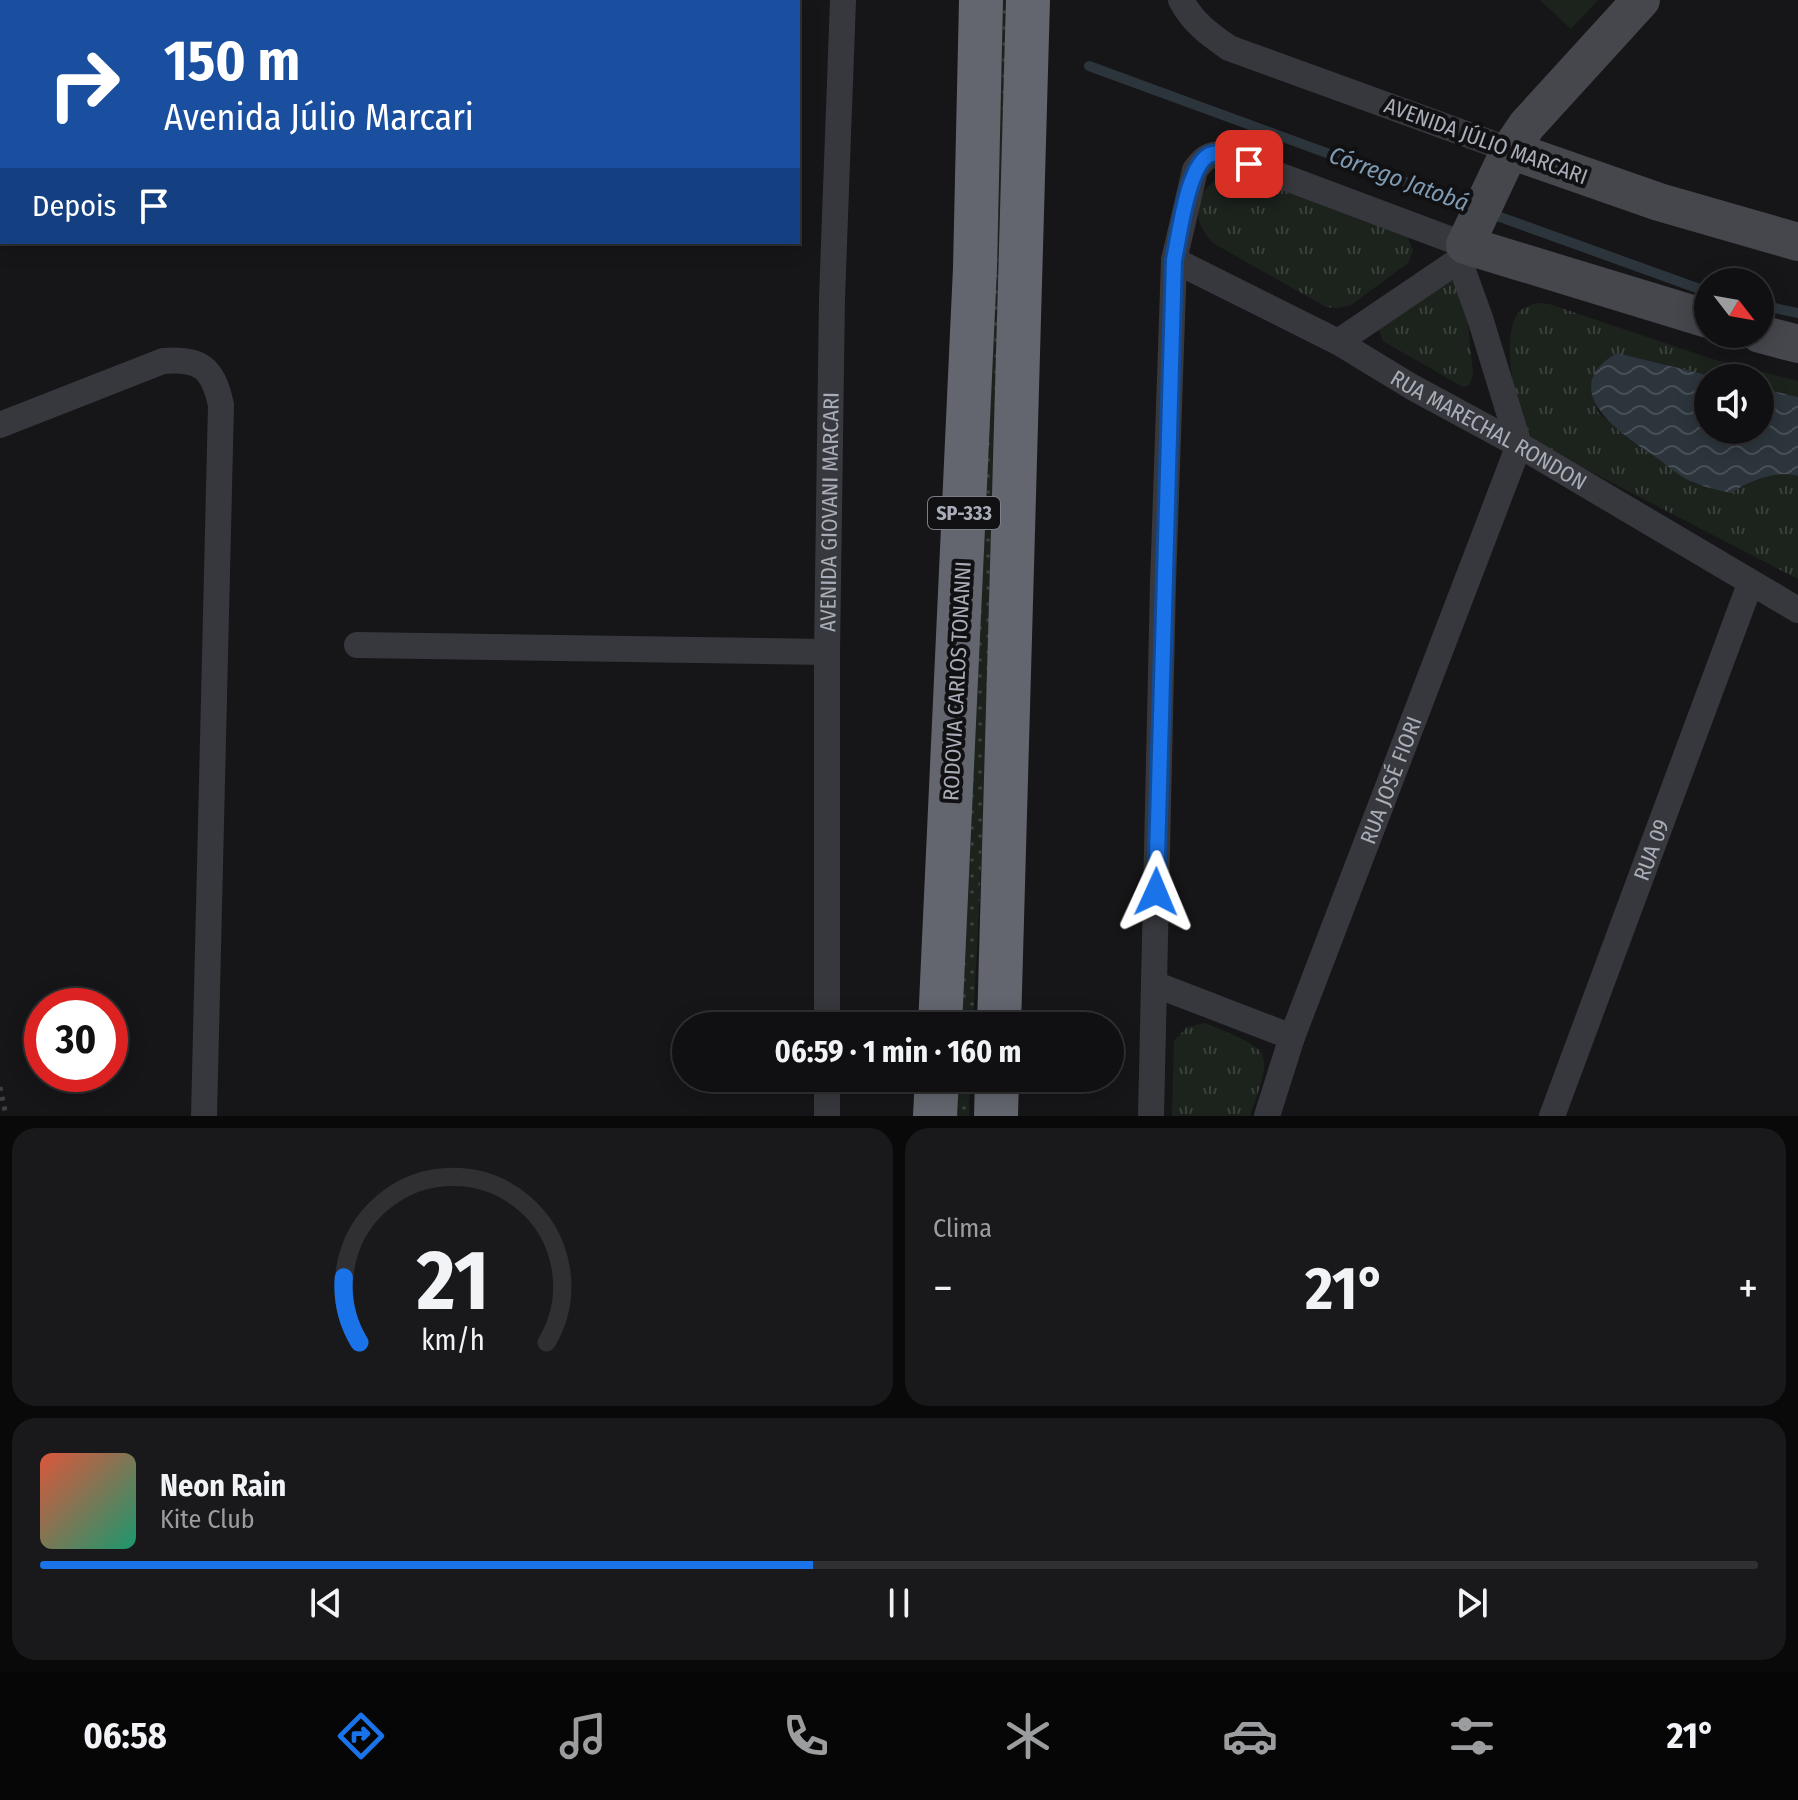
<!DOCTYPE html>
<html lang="pt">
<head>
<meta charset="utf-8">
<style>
	body { margin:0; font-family:"Fira Sans Condensed",sans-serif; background:#19191b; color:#f1f3f6; height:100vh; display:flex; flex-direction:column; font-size:30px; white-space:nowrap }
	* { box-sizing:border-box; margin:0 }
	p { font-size:26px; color:#9c9d9f }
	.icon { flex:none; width:44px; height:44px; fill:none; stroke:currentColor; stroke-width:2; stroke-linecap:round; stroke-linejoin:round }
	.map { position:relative; height:1116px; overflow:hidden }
	.drawer { display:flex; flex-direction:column; gap:12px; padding:12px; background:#09090a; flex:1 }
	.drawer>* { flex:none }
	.banner { position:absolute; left:0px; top:0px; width:800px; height:244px; box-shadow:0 4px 20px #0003,0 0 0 2px #303032; background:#1a4fa0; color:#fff; overflow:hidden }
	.needle { width:52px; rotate:121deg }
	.fabs { position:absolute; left:1694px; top:268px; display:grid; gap:16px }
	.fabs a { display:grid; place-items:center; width:80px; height:80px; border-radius:50%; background:#101012; box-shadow:0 4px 20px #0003,0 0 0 2px #303032; font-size:40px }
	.speed { position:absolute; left:24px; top:988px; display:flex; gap:16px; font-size:40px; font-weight:700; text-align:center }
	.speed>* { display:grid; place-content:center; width:104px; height:104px; border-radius:50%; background:#101012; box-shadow:0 4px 20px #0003,0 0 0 2px #303032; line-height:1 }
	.speed .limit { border:12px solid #d22; background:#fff; color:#111 }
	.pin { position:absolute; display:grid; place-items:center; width:68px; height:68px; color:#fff; margin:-34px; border-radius:16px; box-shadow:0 4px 12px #0006 }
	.me { position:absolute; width:88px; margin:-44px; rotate:1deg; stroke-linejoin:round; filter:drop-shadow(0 0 6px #0008) }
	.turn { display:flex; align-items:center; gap:28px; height:168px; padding:0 32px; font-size:36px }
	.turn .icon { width:104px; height:104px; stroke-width:2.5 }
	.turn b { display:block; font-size:56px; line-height:68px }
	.then { display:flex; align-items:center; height:76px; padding:0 32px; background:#0003; gap:16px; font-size:30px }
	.big { font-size:60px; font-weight:700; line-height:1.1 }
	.drawer .tile { flex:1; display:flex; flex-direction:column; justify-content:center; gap:12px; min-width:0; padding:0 28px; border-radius:24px; background:#19191b }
	.drawer .dial { align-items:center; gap:0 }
	.dial svg { height:208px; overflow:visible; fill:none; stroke:#303032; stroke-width:7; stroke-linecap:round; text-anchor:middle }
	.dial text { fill:#f1f3f6; stroke:none }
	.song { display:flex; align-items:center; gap:24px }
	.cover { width:96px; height:96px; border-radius:12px; background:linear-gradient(135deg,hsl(10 70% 55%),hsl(160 70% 35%)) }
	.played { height:8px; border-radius:4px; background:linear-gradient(90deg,#1a73e8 45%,#303032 45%) }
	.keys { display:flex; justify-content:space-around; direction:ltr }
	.heat { display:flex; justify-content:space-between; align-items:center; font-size:44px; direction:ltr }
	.drawer .tiles { flex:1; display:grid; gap:12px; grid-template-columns:1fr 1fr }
	.tile:last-child { grid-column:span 2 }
	.trip { position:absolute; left:672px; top:1012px; width:452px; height:80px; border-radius:40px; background:#101012; box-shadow:0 4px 20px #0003,0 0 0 2px #303032; font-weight:700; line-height:80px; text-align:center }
	.dock { display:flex; height:128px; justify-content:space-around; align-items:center; background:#060607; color:#9c9d9f }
	.dock .icon { width:56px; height:56px }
	.dock .current { color:#1a73e8 }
	.dock b { font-size:36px; color:#f1f3f6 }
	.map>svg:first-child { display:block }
	.grass { fill:url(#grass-dots) }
	.park { fill:url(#park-tufts) }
	.pitch { fill:#1c231d }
	.water { fill:url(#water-waves) }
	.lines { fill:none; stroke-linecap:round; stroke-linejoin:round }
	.stream { stroke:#2c353c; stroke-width:10 }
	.path { stroke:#3d3f44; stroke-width:5; stroke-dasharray:4 6; stroke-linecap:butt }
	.minor { stroke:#37383d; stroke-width:26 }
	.secondary { stroke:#45474d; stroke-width:38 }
	.motorway { stroke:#63666e; stroke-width:44 }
	.route-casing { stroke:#114b97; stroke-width:20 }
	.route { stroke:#1a73e8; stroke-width:14 }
	.labels { text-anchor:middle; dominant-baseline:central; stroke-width:8; stroke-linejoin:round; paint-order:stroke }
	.shield { fill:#111113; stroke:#7b7e86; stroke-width:2 }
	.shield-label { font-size:20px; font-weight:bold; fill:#a8adb8 }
	.street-label { font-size:22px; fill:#a8adb8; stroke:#111113 }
	.water-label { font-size:24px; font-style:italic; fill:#7f9bb3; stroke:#111113 }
</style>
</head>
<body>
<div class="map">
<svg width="1798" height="1116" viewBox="0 0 1798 1116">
	<defs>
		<pattern id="grass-dots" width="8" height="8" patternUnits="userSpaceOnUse" patternTransform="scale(2)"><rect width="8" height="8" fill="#1c231d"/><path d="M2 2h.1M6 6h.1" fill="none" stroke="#3a403c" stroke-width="1.8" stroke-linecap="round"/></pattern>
		<pattern id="park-tufts" width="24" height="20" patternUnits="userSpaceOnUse" patternTransform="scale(2)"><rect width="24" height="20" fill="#1c231d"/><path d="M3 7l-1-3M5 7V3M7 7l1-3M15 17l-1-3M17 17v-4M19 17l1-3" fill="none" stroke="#3a403c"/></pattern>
		<pattern id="water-waves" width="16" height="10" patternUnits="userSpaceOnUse" patternTransform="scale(2)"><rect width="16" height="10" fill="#2c353c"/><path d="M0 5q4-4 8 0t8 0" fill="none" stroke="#485056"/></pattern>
	</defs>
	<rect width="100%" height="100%" fill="#161618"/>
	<g class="grass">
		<path d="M1001 0H1013L985 787 973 1026H957Z"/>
		<path d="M955 1078H970L969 1116H953Z"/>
	</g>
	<g class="park">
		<path d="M1231 173H1244L1406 234 1413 250 1408 263 1351 305 1339 308 1326 307 1213 243C1187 216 1195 186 1231 173Z"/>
		<path d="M1455 274 1464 283 1473 375 1469 385 1463 387 1383 341 1379 329Z"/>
		<path d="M1539 303 1549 304 1712 359 1798 381V397L1760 388V378H1719L1617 353 1591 385 1598 412 1627 438 1693 483 1731 493C1749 481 1776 470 1798 476V579L1522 436C1517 408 1498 331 1521 310 1526 306 1533 304 1539 303Z"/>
		<path d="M1205 1023C1271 1052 1275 1045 1250 1116H1172L1174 1041 1187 1027Z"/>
	</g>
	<path class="pitch" d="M1540 0H1598L1571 29Z"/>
	<g class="water">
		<path d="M235 0H685L671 2Z"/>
		<path d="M1617 353 1719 378H1708V430H1760V388L1798 397V476C1776 470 1749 481 1731 493 1719 490 1707 488 1695 483 1681 478 1667 465 1654 456 1619 433 1555 389 1617 353Z"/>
	</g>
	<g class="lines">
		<g class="stream">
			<path d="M1089 66 1474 207"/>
			<path d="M1489 213 1708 292"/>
			<path d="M1760 305 1798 313"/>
		</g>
		<path class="path" d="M0 1087 6 1116"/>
		<g class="minor">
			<path d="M1181 0C1192 22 1209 34 1229 48L1510 150"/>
			<path id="s1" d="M1174 260 1338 342 1412 387 1519 445 1798 610"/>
			<path d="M0 425 163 361C201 358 213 368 221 405L204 1116"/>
			<path d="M357 645 827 652"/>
			<path d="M1154 984 1292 1037"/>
			<path id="s2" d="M827 1026V652L832 298 843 0"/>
			<path d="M827 1116V1078"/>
			<path d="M1151 1116 1163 584 1174 260 1195 170C1203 159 1208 154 1222 154L1465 245 1459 260 1338 342"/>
			<path id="s3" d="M1267 1116 1292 1037 1519 445 1480 318 1459 260"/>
			<path id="s4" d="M1552 1116 1750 584"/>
		</g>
		<g class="secondary">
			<path d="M1641 0 1527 125 1510 150 1465 245 1708 319"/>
			<path d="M1510 150 1659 202 1798 242"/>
			<path d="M1760 334 1798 344"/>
		</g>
		<g class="motorway">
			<path d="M940 1026 975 268 981 0"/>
			<path d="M999 1026 1028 0"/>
			<path d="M935 1116 937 1078"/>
			<path d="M996 1116 997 1078"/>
		</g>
	</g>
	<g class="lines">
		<g class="route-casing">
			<path id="route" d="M1156 892 1174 260C1179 237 1188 160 1212 154 1224 151 1238 160 1249 164"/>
		</g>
		<use href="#route" class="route"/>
	</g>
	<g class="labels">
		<rect class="shield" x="928" y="497" width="72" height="32" rx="6"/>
		<g class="shield-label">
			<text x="964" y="513">SP-333</text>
		</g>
		<g class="street-label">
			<text transform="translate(1486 141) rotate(20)">AVENIDA JÚLIO MARCARI</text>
			<text stroke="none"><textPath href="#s1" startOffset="358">RUA MARECHAL RONDON</textPath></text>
			<text stroke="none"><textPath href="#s2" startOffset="514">AVENIDA GIOVANI MARCARI</textPath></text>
			<text transform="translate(957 681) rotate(-87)">RODOVIA CARLOS TONANNI</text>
			<text stroke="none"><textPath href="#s3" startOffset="358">RUA JOSÉ FIORI</textPath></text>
			<text stroke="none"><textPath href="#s4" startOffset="284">RUA 09</textPath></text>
		</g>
		<g class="water-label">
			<text transform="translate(1399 179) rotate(20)">Córrego Jatobá</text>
		</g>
	</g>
</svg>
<div class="fabs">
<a><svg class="needle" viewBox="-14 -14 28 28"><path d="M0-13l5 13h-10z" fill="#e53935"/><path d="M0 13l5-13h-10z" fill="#9c9d9f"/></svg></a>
<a><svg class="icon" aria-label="sound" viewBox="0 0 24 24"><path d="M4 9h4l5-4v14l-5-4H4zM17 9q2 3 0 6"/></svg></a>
</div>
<div class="speed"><div class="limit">30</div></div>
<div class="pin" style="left:1249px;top:164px;background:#d93025"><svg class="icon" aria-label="arrive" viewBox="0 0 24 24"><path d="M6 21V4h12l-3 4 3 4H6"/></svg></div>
<svg class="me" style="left:1156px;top:892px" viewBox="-20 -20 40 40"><path d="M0-17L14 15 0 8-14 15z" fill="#1a73e8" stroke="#fff" stroke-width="4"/></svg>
<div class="trip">06:59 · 1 min · 160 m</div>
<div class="banner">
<div class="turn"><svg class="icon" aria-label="right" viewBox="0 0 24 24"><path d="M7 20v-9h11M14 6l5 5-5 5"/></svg><div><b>150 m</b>Avenida Júlio Marcari</div></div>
<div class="then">Depois<svg class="icon" aria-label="arrive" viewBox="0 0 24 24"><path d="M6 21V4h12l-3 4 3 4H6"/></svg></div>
</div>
</div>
<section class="drawer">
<div class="tiles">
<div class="tile dial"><svg viewBox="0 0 100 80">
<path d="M14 69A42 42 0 1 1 86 69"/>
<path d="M14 69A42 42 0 0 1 8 44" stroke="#1a73e8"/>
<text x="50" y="56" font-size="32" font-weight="700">21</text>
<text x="50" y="72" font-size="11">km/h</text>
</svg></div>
<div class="tile"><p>Clima</p>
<div class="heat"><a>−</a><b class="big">21°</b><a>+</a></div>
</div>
<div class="tile">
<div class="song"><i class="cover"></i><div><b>Neon Rain</b><p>Kite Club</p></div></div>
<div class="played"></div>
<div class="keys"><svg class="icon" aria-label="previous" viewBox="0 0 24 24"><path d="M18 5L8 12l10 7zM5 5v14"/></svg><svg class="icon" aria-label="pause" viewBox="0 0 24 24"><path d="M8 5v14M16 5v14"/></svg><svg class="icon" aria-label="next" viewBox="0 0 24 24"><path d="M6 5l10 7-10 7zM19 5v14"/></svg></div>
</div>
</div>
</section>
<nav class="dock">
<b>06:58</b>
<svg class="icon current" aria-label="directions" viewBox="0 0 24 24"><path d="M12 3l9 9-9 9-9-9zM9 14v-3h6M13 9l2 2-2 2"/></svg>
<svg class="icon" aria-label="music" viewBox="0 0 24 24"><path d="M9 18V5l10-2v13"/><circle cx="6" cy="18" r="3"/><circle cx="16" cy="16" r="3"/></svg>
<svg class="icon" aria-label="phone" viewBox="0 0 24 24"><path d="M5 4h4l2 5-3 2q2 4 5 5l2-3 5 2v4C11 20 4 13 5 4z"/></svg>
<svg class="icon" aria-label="climate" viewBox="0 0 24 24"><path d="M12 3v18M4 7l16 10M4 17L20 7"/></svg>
<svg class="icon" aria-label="car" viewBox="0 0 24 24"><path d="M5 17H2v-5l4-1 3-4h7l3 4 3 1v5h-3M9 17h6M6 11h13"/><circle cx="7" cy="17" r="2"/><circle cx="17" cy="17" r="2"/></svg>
<svg class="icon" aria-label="filters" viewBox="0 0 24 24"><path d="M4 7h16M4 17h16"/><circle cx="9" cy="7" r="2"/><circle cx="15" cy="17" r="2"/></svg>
<b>21°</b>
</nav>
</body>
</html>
